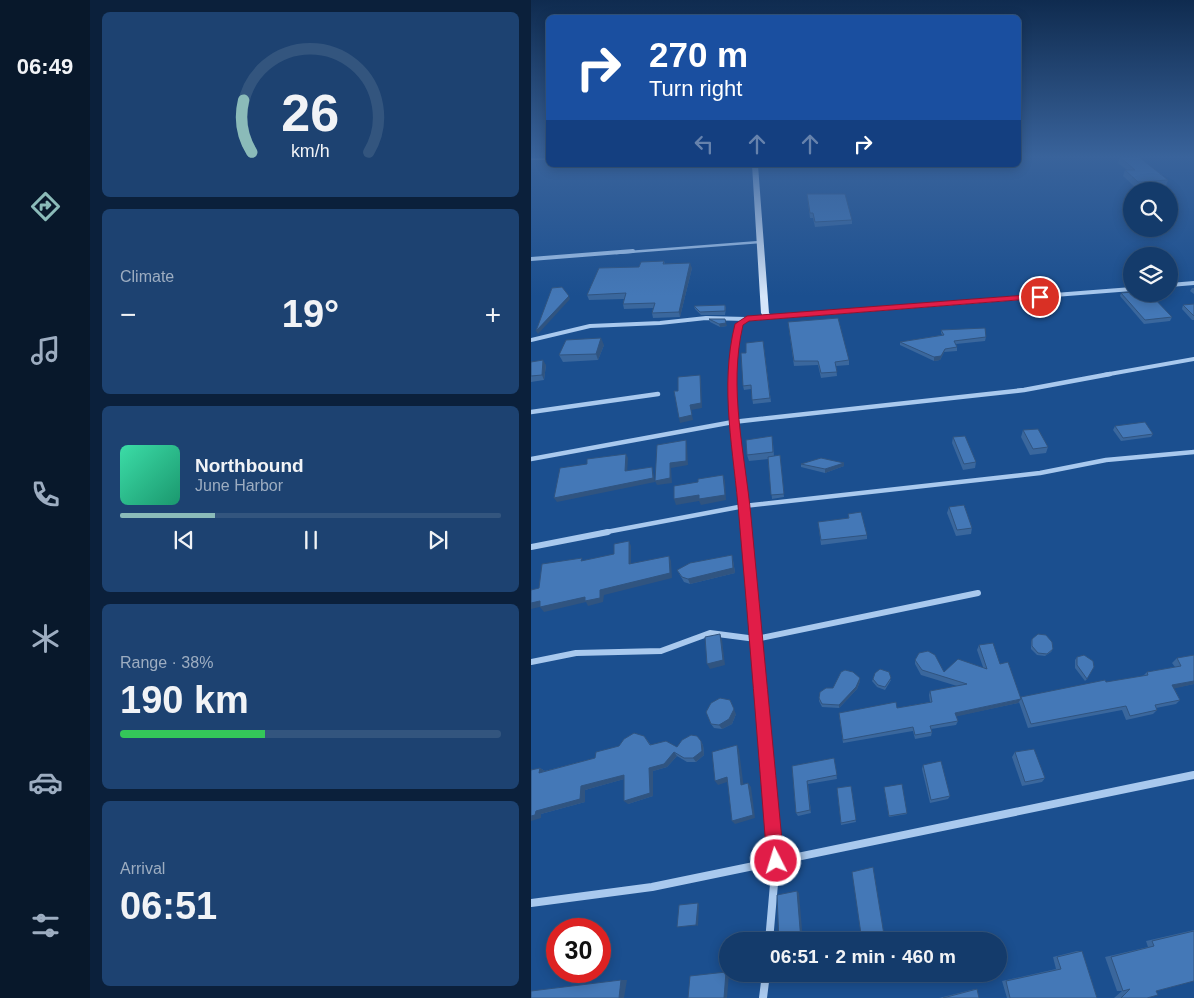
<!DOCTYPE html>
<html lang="en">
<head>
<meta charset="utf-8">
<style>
	body { margin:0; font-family:Arial,sans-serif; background:#1d4271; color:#f1f3f6; height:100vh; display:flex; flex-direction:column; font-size:19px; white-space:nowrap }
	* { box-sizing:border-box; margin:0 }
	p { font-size:16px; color:#9dadc1 }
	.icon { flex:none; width:28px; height:28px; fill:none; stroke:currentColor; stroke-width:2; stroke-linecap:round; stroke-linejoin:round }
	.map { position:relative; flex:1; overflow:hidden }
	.drawer { display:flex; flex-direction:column; gap:12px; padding:12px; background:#0b203b; width:441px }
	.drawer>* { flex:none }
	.top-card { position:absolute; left:15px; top:15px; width:475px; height:152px; border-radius:8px; box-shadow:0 2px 12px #0003,0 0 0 1px #33557e; background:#1a4fa0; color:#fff; overflow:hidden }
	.controls { position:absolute; left:592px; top:182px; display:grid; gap:10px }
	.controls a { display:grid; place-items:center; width:55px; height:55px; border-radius:50%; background:#143b6b; box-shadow:0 2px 12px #0003,0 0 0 1px #33557e; font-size:25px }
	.speed { position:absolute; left:15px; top:918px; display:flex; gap:10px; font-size:25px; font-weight:700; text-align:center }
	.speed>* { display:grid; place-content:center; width:65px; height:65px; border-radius:50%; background:#143b6b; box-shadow:0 2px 12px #0003,0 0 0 1px #33557e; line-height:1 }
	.speed .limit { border:8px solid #d22; background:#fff; color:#111 }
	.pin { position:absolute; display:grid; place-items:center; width:42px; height:42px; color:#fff; margin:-21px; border:2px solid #fff; border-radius:50%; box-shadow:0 1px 5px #0007 }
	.me { position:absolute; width:55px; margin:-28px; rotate:355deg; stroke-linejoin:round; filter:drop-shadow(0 0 4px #0008) }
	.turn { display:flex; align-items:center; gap:18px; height:105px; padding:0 20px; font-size:22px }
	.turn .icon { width:65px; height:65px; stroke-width:2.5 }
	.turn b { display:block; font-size:35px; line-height:42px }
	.lanes { display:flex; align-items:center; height:48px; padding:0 20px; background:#0003; justify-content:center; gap:25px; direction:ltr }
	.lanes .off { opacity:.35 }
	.big { font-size:38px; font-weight:700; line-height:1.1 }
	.drawer .widget { flex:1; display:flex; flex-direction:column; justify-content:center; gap:8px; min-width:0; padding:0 18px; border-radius:8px; background:#1d4271 }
	.drawer .dial { align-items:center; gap:0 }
	.dial svg { height:130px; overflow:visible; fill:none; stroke:#33557e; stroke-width:7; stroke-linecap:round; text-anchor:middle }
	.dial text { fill:#f1f3f6; stroke:none }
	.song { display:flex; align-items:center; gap:15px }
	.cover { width:60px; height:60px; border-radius:8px; background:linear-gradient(135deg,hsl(160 70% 55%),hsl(160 70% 35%)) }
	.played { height:5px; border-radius:2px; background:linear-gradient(90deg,#8bbbb9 25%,#33557e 25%) }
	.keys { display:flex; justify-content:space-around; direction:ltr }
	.heat { display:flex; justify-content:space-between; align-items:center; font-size:28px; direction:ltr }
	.charge { height:8px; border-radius:4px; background:linear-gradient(90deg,#34c759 38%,#33557e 0) }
	.trip { position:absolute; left:188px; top:932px; width:288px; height:50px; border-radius:25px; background:#143b6b; box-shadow:0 2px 12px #0003,0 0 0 1px #33557e; font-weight:700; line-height:50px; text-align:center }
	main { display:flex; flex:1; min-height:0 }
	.dock { display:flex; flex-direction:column; width:90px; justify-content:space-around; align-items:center; background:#08182b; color:#9dadc1 }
	.dock .icon { width:35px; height:35px }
	.dock .on { color:#8bbbb9 }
	.dock b { font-size:22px; color:#f1f3f6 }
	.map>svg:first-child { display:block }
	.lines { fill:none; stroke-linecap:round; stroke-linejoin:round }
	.street-far4 { stroke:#a9c9ee; stroke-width:2.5 }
	.street-far3 { stroke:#a9c9ee; stroke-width:4 }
	.street-far2 { stroke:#a9c9ee; stroke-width:4.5 }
	.street-far1 { stroke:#a9c9ee; stroke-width:6 }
	.street { stroke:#a9c9ee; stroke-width:8 }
	.secondary { fill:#d6e6fa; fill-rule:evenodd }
	.wall { fill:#3a679d }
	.shaded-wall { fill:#305480 }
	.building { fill:#4478b7; stroke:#305480 }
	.route { fill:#e11d48; stroke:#92132f }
</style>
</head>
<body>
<main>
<nav class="dock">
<b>06:49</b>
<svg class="icon on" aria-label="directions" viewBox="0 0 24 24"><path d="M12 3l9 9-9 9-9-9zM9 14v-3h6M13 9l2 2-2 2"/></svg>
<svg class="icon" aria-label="music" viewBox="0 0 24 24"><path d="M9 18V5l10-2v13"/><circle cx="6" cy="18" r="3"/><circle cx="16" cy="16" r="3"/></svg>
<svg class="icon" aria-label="phone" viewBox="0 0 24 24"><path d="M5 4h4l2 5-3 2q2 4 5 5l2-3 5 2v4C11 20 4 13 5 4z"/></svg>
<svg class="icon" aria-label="climate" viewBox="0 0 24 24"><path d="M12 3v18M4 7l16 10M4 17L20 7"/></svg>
<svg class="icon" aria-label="car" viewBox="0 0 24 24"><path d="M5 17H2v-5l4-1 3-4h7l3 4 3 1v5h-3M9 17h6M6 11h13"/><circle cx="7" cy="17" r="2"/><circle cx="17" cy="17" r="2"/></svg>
<svg class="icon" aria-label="filters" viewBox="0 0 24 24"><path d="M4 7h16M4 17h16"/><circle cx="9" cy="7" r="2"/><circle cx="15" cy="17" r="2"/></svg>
</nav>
<section class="drawer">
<div class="widget dial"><svg viewBox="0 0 100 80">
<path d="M14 69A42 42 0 1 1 86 69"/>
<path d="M14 69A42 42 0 0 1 9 37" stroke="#8bbbb9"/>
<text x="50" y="56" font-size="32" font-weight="700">26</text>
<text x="50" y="72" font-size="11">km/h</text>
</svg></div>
<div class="widget"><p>Climate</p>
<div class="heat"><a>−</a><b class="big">19°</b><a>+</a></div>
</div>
<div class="widget">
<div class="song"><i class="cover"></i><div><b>Northbound</b><p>June Harbor</p></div></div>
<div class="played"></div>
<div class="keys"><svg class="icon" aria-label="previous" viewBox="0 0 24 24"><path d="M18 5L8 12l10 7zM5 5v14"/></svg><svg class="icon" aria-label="pause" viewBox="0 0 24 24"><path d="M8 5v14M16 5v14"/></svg><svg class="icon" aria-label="next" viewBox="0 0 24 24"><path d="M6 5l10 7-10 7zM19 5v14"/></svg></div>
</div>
<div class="widget"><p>Range · 38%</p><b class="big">190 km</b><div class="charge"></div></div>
<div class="widget"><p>Arrival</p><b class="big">06:51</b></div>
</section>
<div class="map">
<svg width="663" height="998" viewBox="0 0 663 998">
	<rect width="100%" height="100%" fill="#1b4f8f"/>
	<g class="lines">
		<path class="street-far4" d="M85 253 229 242"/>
		<g class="street-far3">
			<path d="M0 259 102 251"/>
			<path d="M639 285 663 283"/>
			<path d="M0 340 59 326 129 323 175 318 215 319"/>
			<path d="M202 375V350L208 324 216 319 601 289"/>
			<path d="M573 375 663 359"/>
		</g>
		<g class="street-far2">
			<path d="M202 374V422L215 533"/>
			<path d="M0 412 127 394"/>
			<path d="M0 459 202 422 493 390 579 374"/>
			<path d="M70 533 213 506 509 473 575 460 663 452"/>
		</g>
		<g class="street-far1">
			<path d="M215 532 234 737"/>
			<path d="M0 547 77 532"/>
			<path d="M0 662 45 653 130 651 179 633 225 639 447 593"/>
		</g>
		<g class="street">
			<path d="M234 736 245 861 238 941"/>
			<path d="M0 903 121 887 663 775"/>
			<path d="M232 998 235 974"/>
		</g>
		<g class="secondary">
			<rect x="0" y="158" width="18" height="2"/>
			<path d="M221 165H227L238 313 241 317 237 319H234L230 313Z"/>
		</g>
	</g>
	<g class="wall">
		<path d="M589 157 637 180 635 186 605 188 592 176 594 170H596L587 163Z"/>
		<path d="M276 194 321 220V224L284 227 282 218H279Z"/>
		<path d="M133 261 134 264 161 268 149 317 122 318 121 313 122 308 93 309 92 304 93 299 58 300 56 295 108 267Z"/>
		<path d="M661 288H663V294L659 291Z"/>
		<path d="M590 293 641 317 639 321 613 324 589 296Z"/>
		<path d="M663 304V320H661L651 309 652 305Z"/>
		<path d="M194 305 195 308 194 315H170L164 309 163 306Z"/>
		<path d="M178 319 196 326 189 327 179 322Z"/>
		<path d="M257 322 318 360V365L305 366 306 376 290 378 287 365 263 366Z"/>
		<path d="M410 330 455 337 454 341 425 344 426 347V351L413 352 409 360 403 361 369 345V342L411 335 410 333Z"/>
		<path d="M232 341 240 402 222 404 220 389 213 390 212 386 215 353Z"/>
		<path d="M73 345 67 360 32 362 28 355Z"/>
		<path d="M0 362 15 365 13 380 0 382Z"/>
		<path d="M584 426 622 434 620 437 590 441 582 430Z"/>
		<path d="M492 430 517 447 515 453 499 455 490 437Z"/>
		<path d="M422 437 445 462 444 468 432 470 421 443Z"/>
		<path d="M242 443 243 456 249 455 253 497 241 499 237 459 218 461 216 455Z"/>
		<path d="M270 464 313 466 294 473 270 467Z"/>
		<path d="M418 507 441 528 440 534 425 536 416 513Z"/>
		<path d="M317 514 336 535V539L290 545 287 522 317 519Z"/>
		<path d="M202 560 204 573 159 584 153 582 146 570Z"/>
		<path d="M501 639 522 649 520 652 514 656 506 655 500 649V642Z"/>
		<path d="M448 645 469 664 489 698 490 697 612 676 616 672 644 667 641 663 646 658 663 684 643 688 649 700 645 704 625 708 626 710 622 714 595 720 591 710 497 728 488 702 487 703 425 716 427 721 425 725 400 729 401 732 400 736 384 739 382 731 312 743 308 713 366 708 399 702 398 695 399 691 426 686 390 675 384 664V660L413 672 452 667 446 650Z"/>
		<path d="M546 657 556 679 554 681 544 668V660Z"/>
		<path d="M329 678V681L326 689 308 708 291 707 288 701V698L302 688Z"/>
		<path d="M342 679 360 680 354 690 346 687 341 681Z"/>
		<path d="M205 714 201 724 191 729 183 728 180 724Z"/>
		<path d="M113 736 120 745 146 747 166 736 172 745 173 755 165 762H156L146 756 136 767 122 771V796L97 804 93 779 54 790V802L10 814V818L9 768 14 771 64 758 88 746Z"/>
		<path d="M484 752 514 778 511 782 491 786 481 757Z"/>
		<path d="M303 758 306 779 277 784 280 813 267 816 265 813 261 766Z"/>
		<path d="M392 765 419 796 417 799 399 803 391 769Z"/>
		<path d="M320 786 325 822 310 825 306 788Z"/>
		<path d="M353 787 376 813V814L358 817Z"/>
		<path d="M663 930V981L625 991 616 998H583L591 991H586L574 957 617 947 615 941Z"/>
		<path d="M546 951H551L566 998H476L471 981 525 969 522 957Z"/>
		<path d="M444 989H446L448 998H408Z"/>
	</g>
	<g class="shaded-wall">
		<path d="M159 263 161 268 149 317 148 312Z"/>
		<path d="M38 296 39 299 7 334 5 331Z"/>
		<path d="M195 323 196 326 189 327 188 324Z"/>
		<path d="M70 338 73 345 67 360 65 354Z"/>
		<path d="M414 349 413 352 409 360 403 361V357Z"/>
		<path d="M12 360 15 365 13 380 11 375Z"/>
		<path d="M169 375 170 379 171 408 160 410 162 420 149 423 148 418 159 405Z"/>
		<path d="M155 440 156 445 157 465 140 468 141 483 126 485 124 481 139 463Z"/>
		<path d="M95 454 97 458 96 475 94 471Z"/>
		<path d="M313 463V466L294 473V469Z"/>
		<path d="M121 467 122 471 124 482 26 502 23 498Z"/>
		<path d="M192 475 194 481 195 500 170 505 168 501 145 505 143 499 168 495Z"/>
		<path d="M98 541 100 546V569L98 564Z"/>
		<path d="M201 555 202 560 204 573 159 584 157 579Z"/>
		<path d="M138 556 140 561 141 578 73 595 72 602 57 606 55 602 13 612 9 607 54 597Z"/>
		<path d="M9 601 13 606 0 609V603Z"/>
		<path d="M189 634 191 640 194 665 179 669 176 664Z"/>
		<path d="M329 678V681L326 689 308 708V705Z"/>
		<path d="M663 681V684L637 690 641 685Z"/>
		<path d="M490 699 487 703 423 717 424 713Z"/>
		<path d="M199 700 205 714 201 724 191 729 188 725Z"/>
		<path d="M170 741 172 745 173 755 165 762 162 758Z"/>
		<path d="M206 745 208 750 213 789 210 785Z"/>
		<path d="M143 752 146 756 136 767 122 771V796L97 804 93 801 118 768Z"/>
		<path d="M9 768 14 771 8 773Z"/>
		<path d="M93 775 97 778 54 790V802L10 814V818L0 821V816L5 811 50 786Z"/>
		<path d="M196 777 199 781 187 785 184 781Z"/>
		<path d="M276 781 277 784 280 813 279 810Z"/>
		<path d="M217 783 220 787 224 818 204 824 201 821Z"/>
		<path d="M266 891 268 893 272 941H270Z"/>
		<path d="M167 903 168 904 167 926 165 925Z"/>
		<path d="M195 972H196V974H198L196 998H193Z"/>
		<path d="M90 980H96L93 998H88Z"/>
	</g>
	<g class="building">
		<path d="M589 157H608L637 180 607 182 594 170H604Z"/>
		<path d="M276 194H314L321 220 284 222 282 213H279Z"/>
		<path d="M133 261 132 264 159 263 148 312 121 313 124 303 92 304 95 293 56 295 68 268 108 267 110 262Z"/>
		<path d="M31 287 38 296 5 331 21 288Z"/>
		<path d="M601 292V294H619L641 317 614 320 590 293Z"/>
		<path d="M663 304V316L652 305Z"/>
		<path d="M194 305V311L169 312 163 306Z"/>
		<path d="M307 318 318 360 304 362 306 372 290 373 287 361H263L257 322Z"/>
		<path d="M178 319H194L195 323 188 324Z"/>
		<path d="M454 328 455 337 423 341 426 347 414 349 410 356 403 357 369 342 413 335 410 330Z"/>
		<path d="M70 338 65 354 28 355 35 340Z"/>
		<path d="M232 341 239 398 221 400 220 385 212 386 210 353H215V343Z"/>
		<path d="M12 360 11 375 0 376V362Z"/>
		<path d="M169 375 170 403 159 405 161 415 148 418 143 391H147V377Z"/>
		<path d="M614 422 622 434 592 438 584 426Z"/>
		<path d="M507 429 517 447 502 449 492 430Z"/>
		<path d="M241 436 242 452 216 455 215 440Z"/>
		<path d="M434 436 445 462 433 464 422 437Z"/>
		<path d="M155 440V461L139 463V478L124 481 126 445Z"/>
		<path d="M95 454 94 471 121 467 122 478 23 498 29 468 56 464V459Z"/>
		<path d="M249 455 253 494 240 495 237 457Z"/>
		<path d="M290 458 313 463 294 469 270 464Z"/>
		<path d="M192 475 194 495 168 499V495L143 499V486L167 482V479Z"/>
		<path d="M433 505 441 528 426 530 418 507Z"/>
		<path d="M330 512 336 535 290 540 287 522 318 518 317 514Z"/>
		<path d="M98 541V564L138 556 139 573 69 590V598L54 601V597L9 607V601L0 603V590L8 588 11 564 51 558 50 561 83 554V544Z"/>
		<path d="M201 555 202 568 157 579 151 577 146 570 159 563Z"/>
		<path d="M189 634 192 660 176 664 174 637Z"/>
		<path d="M507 634 515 635 521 642 522 649 516 654 507 653 501 646V639Z"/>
		<path d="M462 643 469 664 477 662 490 699 424 713 427 721 399 726 401 732 384 735 382 727 312 740 308 713 365 702 366 708 401 702 399 691 436 684 391 670 384 660 388 653 397 651 404 655 413 672 427 659 456 669 448 645Z"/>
		<path d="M553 655 562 661 563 667 556 679 546 665V657Z"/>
		<path d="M663 655V681L641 685 649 700 624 705 626 710 599 716 595 706 500 724 490 697 574 680 575 682 617 675 616 672 650 666 646 658Z"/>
		<path d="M349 669 358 672 360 678 354 687 347 685 342 679 344 673Z"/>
		<path d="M314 670 322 672 329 678 325 687 308 705 291 704 288 698 289 692 295 688H302L310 672Z"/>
		<path d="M189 698 199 700 203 709 198 719 188 725 180 724 175 712 180 703Z"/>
		<path d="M103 733 113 736 119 745 135 741 146 747 151 740 160 735 166 736 170 741 171 751 162 758H153L143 752 133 764 118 768 119 793 93 801V775L50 786 49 799 5 811 4 815 0 816V770L9 768 8 773 64 758 65 752 88 746 93 739Z"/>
		<path d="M206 745 210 785 217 783 222 815 201 821 196 777 184 781 181 752Z"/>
		<path d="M503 749 514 778 494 782 484 752Z"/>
		<path d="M303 758 306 775 276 781 279 810 265 813 261 766Z"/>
		<path d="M410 761 419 796 400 800 392 765Z"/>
		<path d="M371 784 376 813 358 816 353 787Z"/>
		<path d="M320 786 325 820 310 823 306 788Z"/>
		<path d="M342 867 354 941H331L321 872Z"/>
		<path d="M266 891 270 941H248L246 895Z"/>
		<path d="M167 903 165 925 146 927 148 905Z"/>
		<path d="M663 931V981L625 991 627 995 616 998H590L599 989 592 991 580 957 623 946 621 941Z"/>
		<path d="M551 951 566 998H479L475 981 530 969 526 957Z"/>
		<path d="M195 972 193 998H157L159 976Z"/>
		<path d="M90 980 88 998H0V991Z"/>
		<path d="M446 989 448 998H412Z"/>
	</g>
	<linearGradient id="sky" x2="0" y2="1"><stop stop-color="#0f2b4f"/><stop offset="0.53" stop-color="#39639b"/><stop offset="1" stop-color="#39639b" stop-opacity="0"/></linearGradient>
	<rect width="663" height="296" fill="url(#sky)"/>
	<path class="route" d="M509 294 512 295V298L218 321 212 325C197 389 214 453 220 517 231 632 242 747 253 861L251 867 245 870 238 867 236 861C227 746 218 631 208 517 203 452 188 388 204 324L216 316Z"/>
</svg>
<div class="controls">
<a><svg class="icon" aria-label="search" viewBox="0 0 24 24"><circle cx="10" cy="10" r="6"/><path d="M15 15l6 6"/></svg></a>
<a><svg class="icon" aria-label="layers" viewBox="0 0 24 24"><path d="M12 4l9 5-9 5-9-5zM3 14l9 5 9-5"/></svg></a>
</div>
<div class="speed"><div class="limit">30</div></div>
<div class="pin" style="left:509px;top:297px;background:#d93025"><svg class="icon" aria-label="arrive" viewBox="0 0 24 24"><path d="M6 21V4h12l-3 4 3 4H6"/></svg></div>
<svg class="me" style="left:245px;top:861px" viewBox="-20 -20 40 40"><circle r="17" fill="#e11d48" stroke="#fff" stroke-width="3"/><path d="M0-11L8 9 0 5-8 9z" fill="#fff"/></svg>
<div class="trip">06:51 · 2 min · 460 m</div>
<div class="top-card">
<div class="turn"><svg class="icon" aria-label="right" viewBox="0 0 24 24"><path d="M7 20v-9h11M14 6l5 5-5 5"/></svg><div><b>270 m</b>Turn right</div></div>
<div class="lanes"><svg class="icon off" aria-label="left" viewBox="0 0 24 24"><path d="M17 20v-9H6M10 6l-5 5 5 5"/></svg><svg class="icon off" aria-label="ahead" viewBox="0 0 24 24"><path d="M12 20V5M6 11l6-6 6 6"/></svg><svg class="icon off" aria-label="ahead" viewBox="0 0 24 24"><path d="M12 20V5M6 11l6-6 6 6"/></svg><svg class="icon" aria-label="right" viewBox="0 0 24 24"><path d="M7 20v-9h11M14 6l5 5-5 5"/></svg></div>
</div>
</div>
</main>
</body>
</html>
